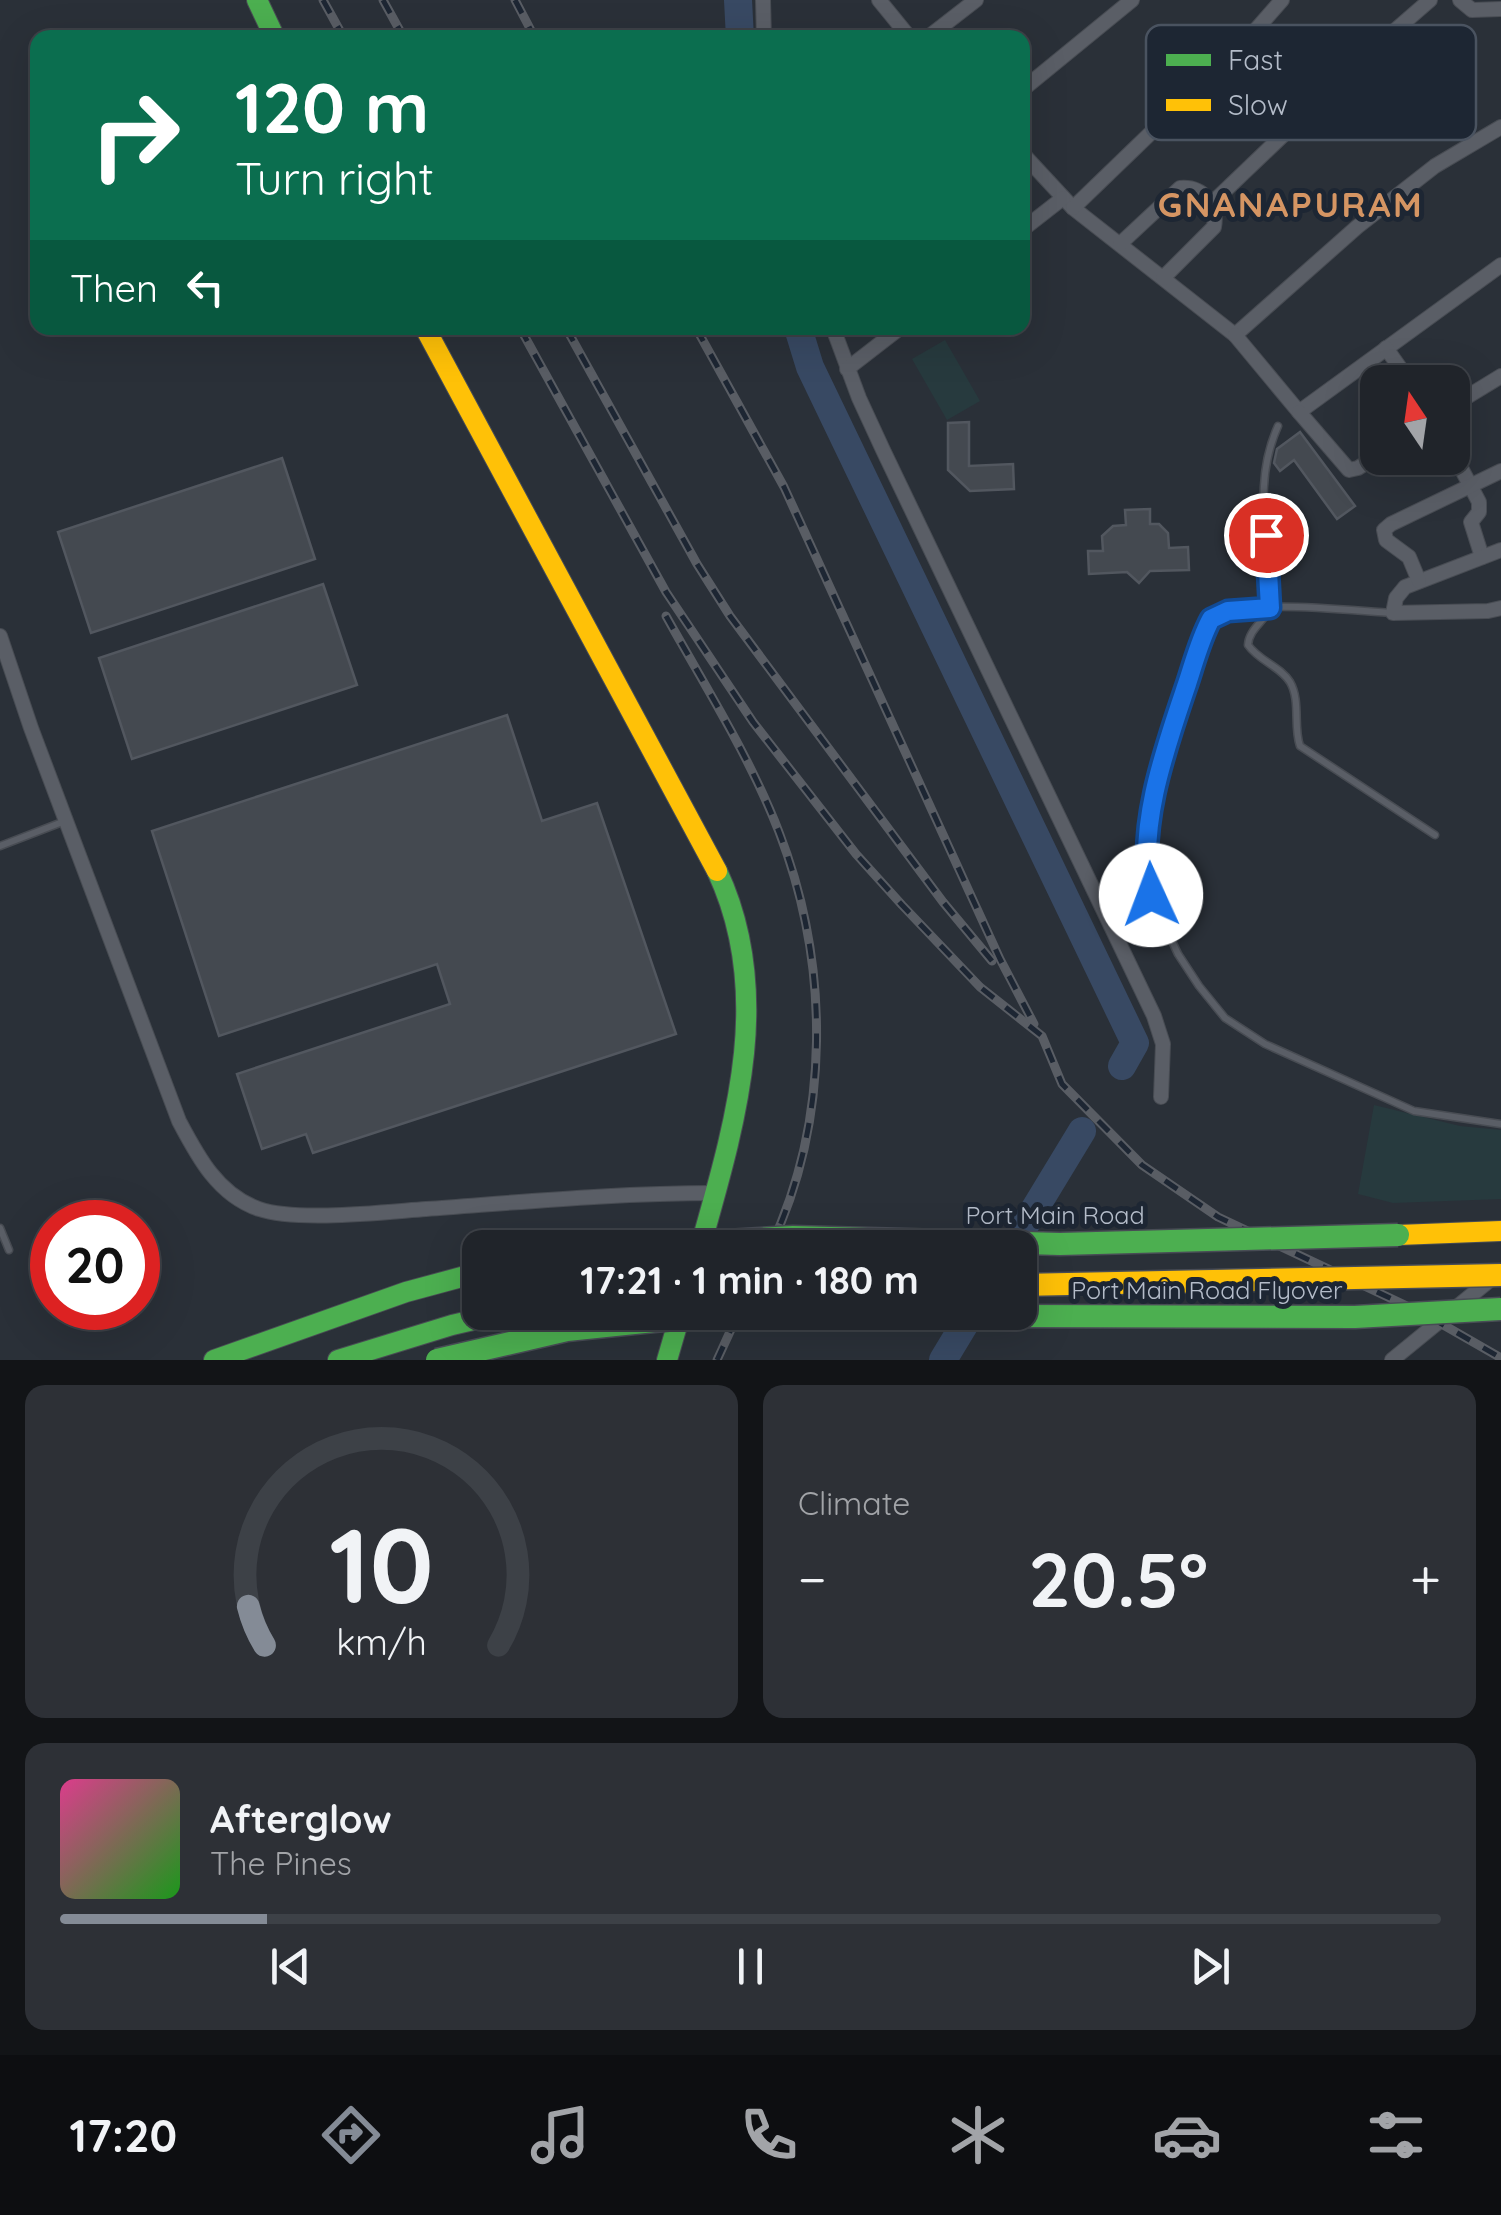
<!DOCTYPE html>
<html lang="en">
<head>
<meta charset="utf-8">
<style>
	body { margin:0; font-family:Quicksand,sans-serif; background:#2d3036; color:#f1f3f6; height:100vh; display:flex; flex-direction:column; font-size:38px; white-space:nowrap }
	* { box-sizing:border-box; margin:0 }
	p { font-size:32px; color:#a2a4a8 }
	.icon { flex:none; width:55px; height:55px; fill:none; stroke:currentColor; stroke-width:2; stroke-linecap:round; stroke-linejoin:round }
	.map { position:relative; height:1360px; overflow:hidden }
	.sheet { display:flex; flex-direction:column; gap:25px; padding:25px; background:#121417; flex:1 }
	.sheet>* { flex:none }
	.guide { position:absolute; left:30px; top:30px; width:1000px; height:305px; border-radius:20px; box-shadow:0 10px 40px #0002,0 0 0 2px #3d4147; background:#0b6e4f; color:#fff; overflow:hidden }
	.needle { width:65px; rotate:347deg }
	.controls { position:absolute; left:1360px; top:365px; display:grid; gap:20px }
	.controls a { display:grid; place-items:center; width:110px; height:110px; border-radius:20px; background:#20242a; box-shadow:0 10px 40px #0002,0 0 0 2px #3d4147; font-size:50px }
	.speed { position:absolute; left:30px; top:1200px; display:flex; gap:20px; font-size:50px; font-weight:700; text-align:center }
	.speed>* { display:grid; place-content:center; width:130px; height:130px; border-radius:50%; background:#20242a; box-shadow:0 10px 40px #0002,0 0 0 2px #3d4147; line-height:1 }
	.speed .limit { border:15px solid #d22; background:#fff; color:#111 }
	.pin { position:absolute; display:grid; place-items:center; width:85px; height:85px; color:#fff; margin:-42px; border:5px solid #fff; border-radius:50%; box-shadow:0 2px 10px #0007 }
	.me { position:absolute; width:110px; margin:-55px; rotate:358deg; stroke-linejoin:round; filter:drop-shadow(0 0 8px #0008) }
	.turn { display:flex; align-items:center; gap:35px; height:210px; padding:0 40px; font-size:45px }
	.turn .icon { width:130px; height:130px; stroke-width:2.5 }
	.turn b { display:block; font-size:70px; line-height:85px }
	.then { display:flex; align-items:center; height:95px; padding:0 40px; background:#0003; gap:20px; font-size:38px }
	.big { font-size:75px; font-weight:700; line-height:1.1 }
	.sheet .card { flex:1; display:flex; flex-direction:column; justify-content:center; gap:15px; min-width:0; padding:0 35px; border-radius:20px; background:#2d3036 }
	.sheet .dial { align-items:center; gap:0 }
	.dial svg { height:260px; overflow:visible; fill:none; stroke:#3d4147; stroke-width:7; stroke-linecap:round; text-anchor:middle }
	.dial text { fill:#f1f3f6; stroke:none }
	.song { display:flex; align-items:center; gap:30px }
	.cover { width:120px; height:120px; border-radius:15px; background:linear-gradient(135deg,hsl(330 70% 55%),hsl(120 70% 35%)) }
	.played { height:10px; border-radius:5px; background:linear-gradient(90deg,#848b96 15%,#3d4147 15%) }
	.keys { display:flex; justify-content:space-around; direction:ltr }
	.heat { display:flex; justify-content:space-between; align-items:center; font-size:55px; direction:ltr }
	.sheet .tiles { flex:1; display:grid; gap:25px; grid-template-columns:1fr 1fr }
	.card:last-child { grid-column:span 2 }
	.trip { position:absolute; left:462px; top:1230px; width:575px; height:100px; border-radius:20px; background:#20242a; box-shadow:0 10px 40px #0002,0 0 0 2px #3d4147; font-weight:700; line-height:100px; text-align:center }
	.dock { display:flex; height:160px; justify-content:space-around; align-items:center; background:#0d0e11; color:#a2a4a8 }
	.dock .icon { width:70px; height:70px }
	.dock .current { color:#848b96 }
	.dock b { font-size:45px; color:#f1f3f6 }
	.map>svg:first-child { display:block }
	.green { fill:#273a3e }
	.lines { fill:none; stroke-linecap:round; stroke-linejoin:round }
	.river { stroke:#384963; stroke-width:28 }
	.building { fill:#444950; stroke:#52575f; stroke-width:2.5 }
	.lane-casing { stroke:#484c53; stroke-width:9 }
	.street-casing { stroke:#484c53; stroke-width:16 }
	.fast-casing { stroke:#484c53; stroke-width:22 }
	.slow-casing { stroke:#484c53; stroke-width:22 }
	.lane { stroke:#5a5e66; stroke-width:6 }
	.street { stroke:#5a5e66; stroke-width:14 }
	.fast { stroke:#4caf50; stroke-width:20 }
	.slow { stroke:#ffc107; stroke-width:20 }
	.rail-casing { stroke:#595d64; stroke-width:9 }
	.rail { stroke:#1d2633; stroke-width:5; stroke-dasharray:15; stroke-linecap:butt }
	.fast-bridge-casing { stroke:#484c55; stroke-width:25; stroke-linecap:butt }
	.slow-bridge-casing { stroke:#484c55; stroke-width:25; stroke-linecap:butt }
	.fast-bridge { stroke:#4caf50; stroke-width:22 }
	.slow-bridge { stroke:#ffc107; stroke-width:22 }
	.route-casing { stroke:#114b97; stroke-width:25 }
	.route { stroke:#1a73e8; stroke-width:18 }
	.labels { text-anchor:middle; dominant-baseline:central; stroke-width:10; stroke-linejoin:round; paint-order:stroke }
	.street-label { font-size:25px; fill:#b4bcc9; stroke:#1d2633 }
	.district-label { font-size:35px; font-weight:bold; letter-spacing:2.5px; fill:#d59563; stroke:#1d2633 }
	.key { fill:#1d2633; stroke:#4a5360; stroke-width:2.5 }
	.key-label { font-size:28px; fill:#b4bcc9 }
</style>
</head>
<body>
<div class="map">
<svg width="1501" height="1360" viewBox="0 0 1501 1360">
	<rect width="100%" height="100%" fill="#2a3038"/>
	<g class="green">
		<path d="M945 340 980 401 947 420 912 359Z"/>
		<path d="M1374 1105 1460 1126 1501 1130V1199L1393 1203 1358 1194Z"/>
	</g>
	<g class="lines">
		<g class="river">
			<path d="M738 0 740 38"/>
			<path d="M798 328 810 367 1135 1043 1122 1066"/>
			<path d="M1011 1248 1082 1131"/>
			<path d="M943 1360 972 1312"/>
		</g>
	</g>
	<g class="building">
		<path d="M969 422V466L1013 464 1014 489 970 491 948 470V423Z"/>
		<path d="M1300 432 1355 506 1337 519 1294 460 1280 471 1274 463 1277 449Z"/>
		<path d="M282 458 315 559 91 633 58 532Z"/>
		<path d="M1150 509V524H1159L1168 533 1169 548 1188 547 1189 570 1150 571 1139 583 1127 572 1089 574 1088 551H1103L1102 536 1113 526 1126 525 1125 510Z"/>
		<path d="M323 584 357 685 132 759 99 658Z"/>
		<path d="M507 715 542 821 597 803 676 1034 313 1153 306 1134 262 1149 237 1074 450 1004 437 964 219 1036 152 831Z"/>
	</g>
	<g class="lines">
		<g class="lane-casing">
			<g id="lane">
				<path d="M1278 426C1250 489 1272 543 1270 608 1264 622 1249 629 1248 645 1259 661 1280 666 1290 682 1301 701 1293 726 1300 746L1435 835"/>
				<path d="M1393 613C1352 611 1242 597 1211 619L1161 766 1151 823 1148 880 1157 909 1178 954 1199 986 1225 1018 1265 1044 1414 1111 1501 1124"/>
				<path d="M0 846 65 821"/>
				<path d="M0 1228 9 1250"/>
			</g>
		</g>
		<g class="street-casing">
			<g id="street">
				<path d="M763 0 764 38"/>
				<path d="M879 0 910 38"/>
				<path d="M1460 0 1472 10 1501 9"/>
				<path d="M927 38 976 0"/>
				<path d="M1022 90 1132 0"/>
				<path d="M1022 153 1073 208 1235 335 1357 227 1435 166 1501 127"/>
				<path d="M1212 203 1369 53 1430 0"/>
				<path d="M1073 208 1246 41 1282 0"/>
				<path d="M1022 230 1063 198"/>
				<path d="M1120 244 1180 188C1203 186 1218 205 1214 227L1163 278"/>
				<path d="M833 328 859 398 883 450 1154 1016 1163 1044 1161 1097"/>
				<path d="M1235 335 1299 412 1501 265"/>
				<path d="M1386 348 1410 382"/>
				<path d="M847 369 900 328"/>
				<path d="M1452 406 1501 376"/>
				<path d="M1299 412 1349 470 1358 468 1378 455"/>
				<path d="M1452 451 1479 502V512L1471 522 1482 557"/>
				<path d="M1501 550 1405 587 1396 598 1393 613 1488 611 1501 608"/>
				<path d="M1419 581 1409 557 1386 540 1384 530 1391 524 1501 471"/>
				<path d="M0 636 31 728 179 1121C198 1157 218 1195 259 1209 297 1222 384 1212 426 1209 523 1202 618 1193 715 1193"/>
				<path d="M1392 1360 1496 1275"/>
			</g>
		</g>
		<g class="fast-casing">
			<g id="fast">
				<path d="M257 0 275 38"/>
				<path d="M700 1248C735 1124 775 994 717 871"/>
				<path d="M214 1360 406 1292 480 1272"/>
				<path d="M338 1360 452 1325 508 1312"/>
				<path d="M667 1360 681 1312"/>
			</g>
		</g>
		<g class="slow-casing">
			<g id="slow">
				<path d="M425 328 717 871"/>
				<path d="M1398 1235 1501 1231"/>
			</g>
		</g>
		<use href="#lane" class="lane"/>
		<use href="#street" class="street"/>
		<use href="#fast" class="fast"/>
		<use href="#slow" class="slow"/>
		<g class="rail-casing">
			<g id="rail">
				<path d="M323 0 344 38"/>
				<path d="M383 0 404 38"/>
				<path d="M515 0 535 38"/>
				<path d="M520 328 666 592 753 722 856 854 902 905 980 987 1042 1036 1062 1084 1142 1165 1218 1217 1426 1315 1501 1358"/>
				<path d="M566 328 697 564 730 616 943 902 992 961"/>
				<path d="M696 328 784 487 1000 959 1034 1024"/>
				<path d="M666 616C705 686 750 757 779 832 830 964 831 1119 770 1248"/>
				<path d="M717 1360 739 1312"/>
			</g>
		</g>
		<use href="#rail" class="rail"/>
		<g class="fast-bridge-casing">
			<g id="fast-bridge">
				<path d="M610 1248 793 1237 1060 1244 1398 1235"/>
				<path d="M437 1360 567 1330 712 1315 1355 1317 1501 1309"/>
			</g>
		</g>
		<g class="slow-bridge-casing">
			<path id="slow-bridge" d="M1020 1285 1501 1275"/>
		</g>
		<use href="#fast-bridge" class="fast-bridge"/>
		<use href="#slow-bridge" class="slow-bridge"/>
	</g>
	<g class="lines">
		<g class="route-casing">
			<path id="route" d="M1151 895C1136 829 1166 746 1187 684 1194 663 1200 639 1211 619L1228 611 1270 608 1266 535"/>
		</g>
		<use href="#route" class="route"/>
	</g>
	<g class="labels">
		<g class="street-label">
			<text x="1055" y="1214">Port Main Road</text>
			<text x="1207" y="1289">Port Main Road Flyover</text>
		</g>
		<g class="district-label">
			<text x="1291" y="204">GNANAPURAM</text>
		</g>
	</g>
	<rect x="1146" y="25" width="330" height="115" rx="15" class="key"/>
	<rect x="1166" y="54" width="45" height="12" fill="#4caf50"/>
	<rect x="1166" y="99" width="45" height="12" fill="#ffc107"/>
	<g class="key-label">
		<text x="1228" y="70">Fast</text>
		<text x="1228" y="115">Slow</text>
	</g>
</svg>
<div class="controls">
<a><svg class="needle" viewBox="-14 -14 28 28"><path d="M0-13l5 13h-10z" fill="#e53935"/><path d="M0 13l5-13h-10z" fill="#a2a4a8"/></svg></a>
</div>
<div class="speed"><div class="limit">20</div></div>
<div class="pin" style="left:1266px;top:535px;background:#d93025"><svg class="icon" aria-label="arrive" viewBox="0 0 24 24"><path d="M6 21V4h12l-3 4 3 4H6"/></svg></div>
<svg class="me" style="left:1151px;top:895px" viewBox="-20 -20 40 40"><circle r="19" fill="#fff"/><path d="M0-13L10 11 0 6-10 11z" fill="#1a73e8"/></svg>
<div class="trip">17:21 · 1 min · 180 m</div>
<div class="guide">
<div class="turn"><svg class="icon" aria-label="right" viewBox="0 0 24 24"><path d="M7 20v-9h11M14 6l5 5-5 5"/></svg><div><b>120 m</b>Turn right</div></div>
<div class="then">Then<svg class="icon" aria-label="left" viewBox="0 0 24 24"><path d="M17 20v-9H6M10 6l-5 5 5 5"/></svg></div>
</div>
</div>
<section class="sheet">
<div class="tiles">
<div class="card dial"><svg viewBox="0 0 100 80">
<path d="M14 69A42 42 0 1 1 86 69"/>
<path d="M14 69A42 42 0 0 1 9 57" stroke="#848b96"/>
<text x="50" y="56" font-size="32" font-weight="700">10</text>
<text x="50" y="72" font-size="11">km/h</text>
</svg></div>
<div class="card"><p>Climate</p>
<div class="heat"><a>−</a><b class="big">20.5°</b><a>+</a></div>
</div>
<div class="card">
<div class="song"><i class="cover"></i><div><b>Afterglow</b><p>The Pines</p></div></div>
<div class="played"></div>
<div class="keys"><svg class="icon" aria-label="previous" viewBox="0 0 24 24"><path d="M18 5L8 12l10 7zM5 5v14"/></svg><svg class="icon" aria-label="pause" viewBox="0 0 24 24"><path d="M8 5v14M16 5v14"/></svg><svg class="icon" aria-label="next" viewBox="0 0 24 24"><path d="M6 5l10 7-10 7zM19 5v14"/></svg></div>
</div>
</div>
</section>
<nav class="dock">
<b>17:20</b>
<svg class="icon current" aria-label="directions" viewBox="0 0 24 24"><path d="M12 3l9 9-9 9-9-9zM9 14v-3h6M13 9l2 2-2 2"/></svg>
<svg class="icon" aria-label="music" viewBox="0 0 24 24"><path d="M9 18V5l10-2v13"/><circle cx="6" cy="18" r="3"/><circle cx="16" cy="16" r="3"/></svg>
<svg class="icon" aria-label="phone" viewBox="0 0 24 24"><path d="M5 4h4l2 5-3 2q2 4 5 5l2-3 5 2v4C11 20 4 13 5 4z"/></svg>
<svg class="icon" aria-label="climate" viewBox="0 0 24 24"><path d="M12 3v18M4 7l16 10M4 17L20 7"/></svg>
<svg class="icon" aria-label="car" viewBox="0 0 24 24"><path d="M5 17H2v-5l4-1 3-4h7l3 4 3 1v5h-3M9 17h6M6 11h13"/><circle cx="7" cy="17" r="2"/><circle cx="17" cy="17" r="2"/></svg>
<svg class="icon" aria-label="filters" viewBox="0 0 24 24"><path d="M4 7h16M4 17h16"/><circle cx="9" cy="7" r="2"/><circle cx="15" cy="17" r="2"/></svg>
</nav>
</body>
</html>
